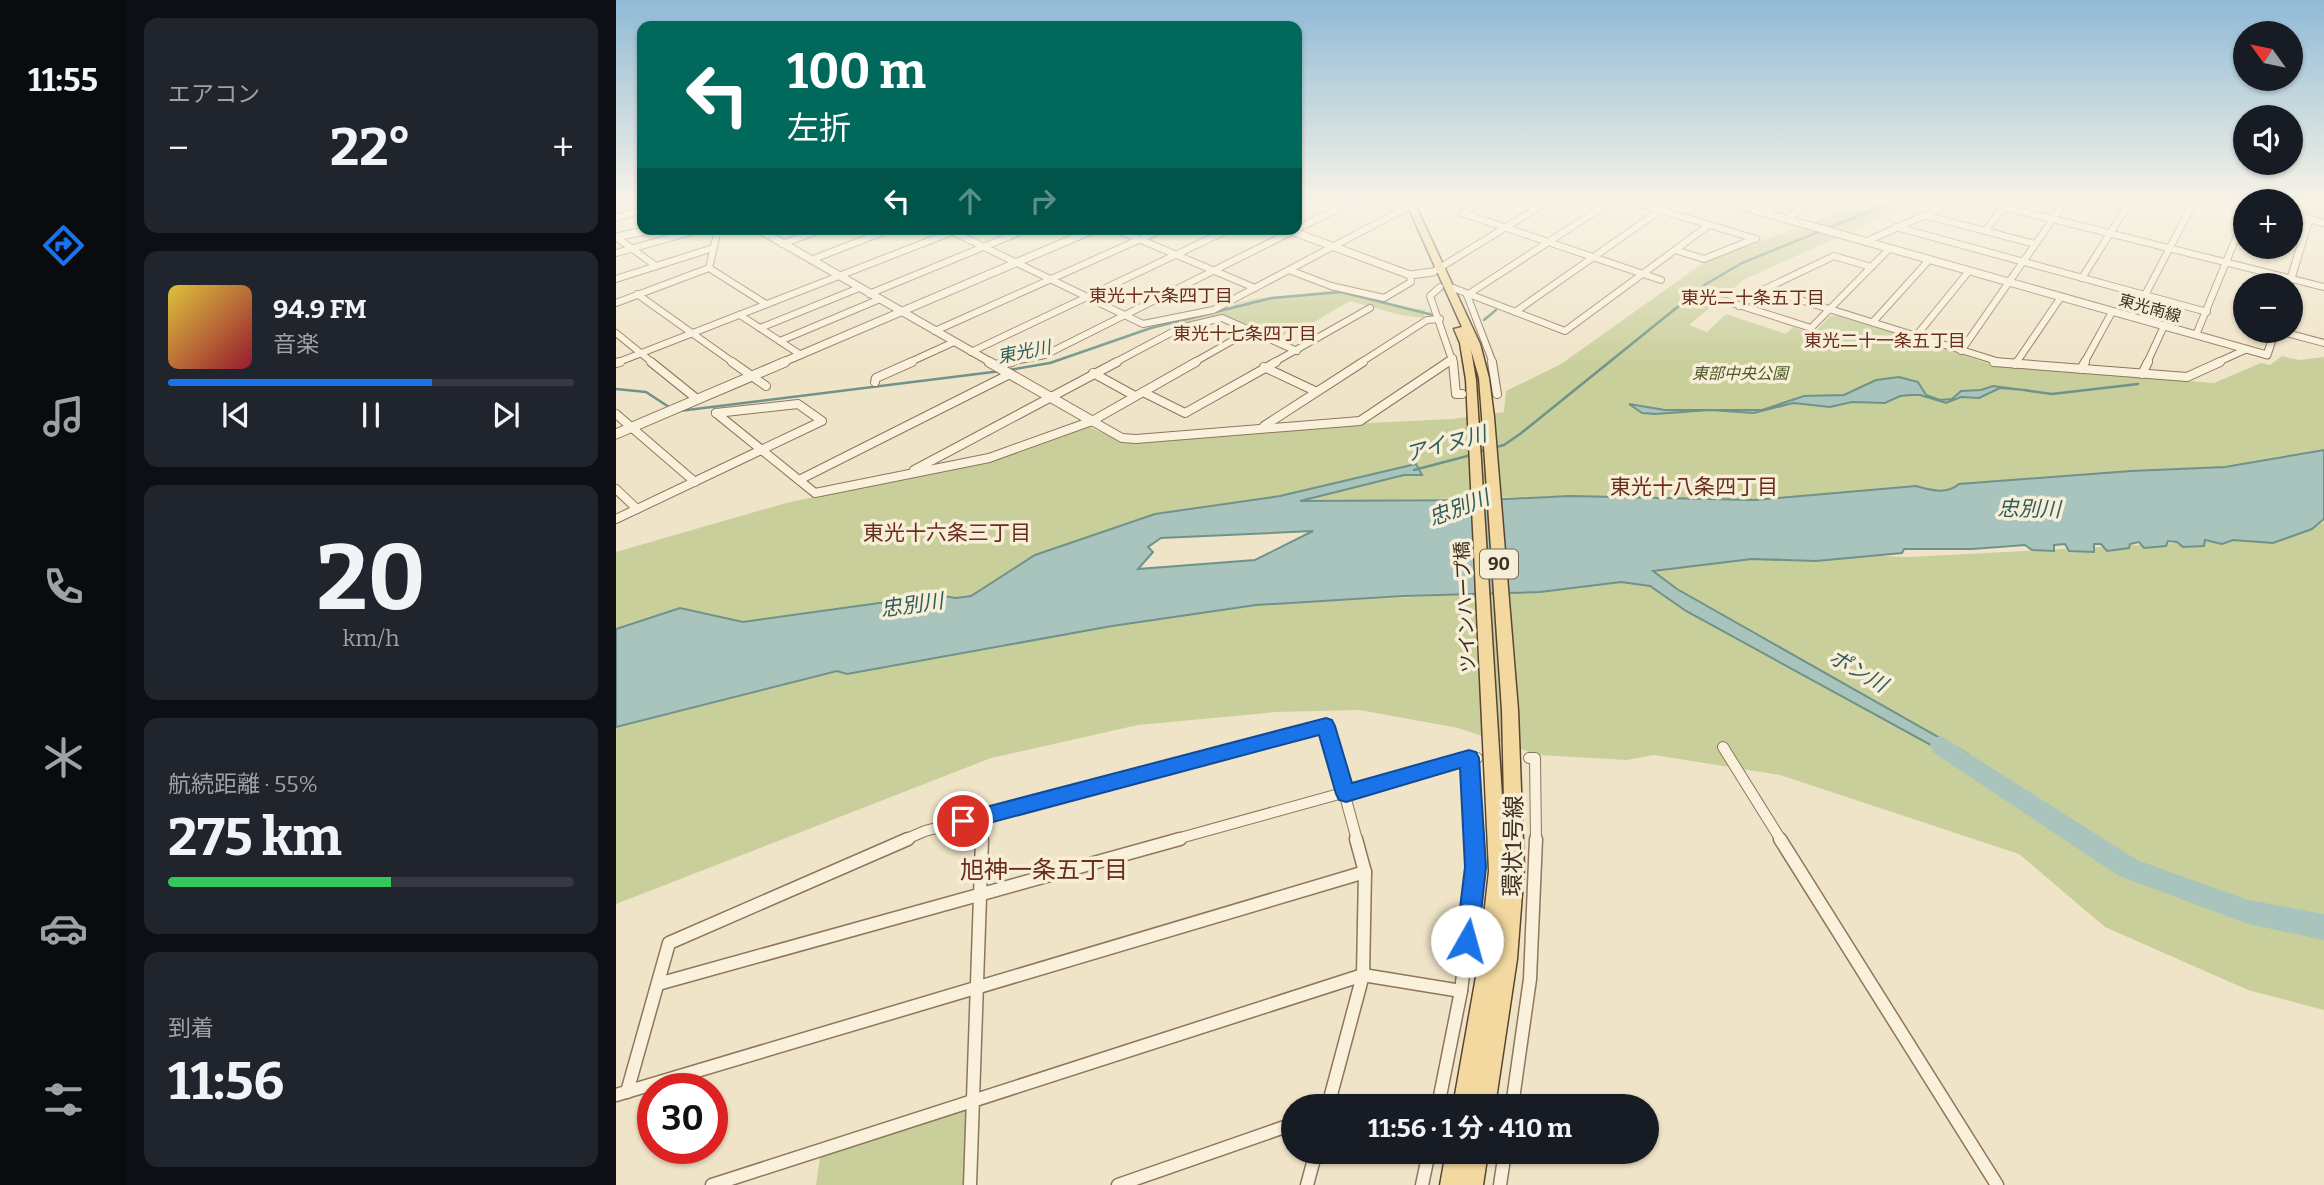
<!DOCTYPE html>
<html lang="ja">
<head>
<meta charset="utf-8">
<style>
	body { margin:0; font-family:Bitter,"Noto Sans JP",serif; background:#20242c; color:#f1f3f6; height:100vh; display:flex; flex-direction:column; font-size:26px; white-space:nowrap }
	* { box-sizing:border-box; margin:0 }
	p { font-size:23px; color:#9ea1a6 }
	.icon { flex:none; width:38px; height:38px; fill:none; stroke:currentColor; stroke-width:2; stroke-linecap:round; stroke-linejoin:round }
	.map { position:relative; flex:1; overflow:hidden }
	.details { display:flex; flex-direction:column; gap:18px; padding:18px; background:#0d0f14; width:490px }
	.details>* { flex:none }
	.guide { position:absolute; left:21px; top:21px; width:665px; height:214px; border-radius:14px; box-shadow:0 2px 5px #0004; background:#00695c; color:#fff; overflow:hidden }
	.needle { width:46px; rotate:303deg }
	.buttons { position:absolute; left:1617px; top:21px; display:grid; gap:14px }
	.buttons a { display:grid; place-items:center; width:70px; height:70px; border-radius:50%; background:#171b24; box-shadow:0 2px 5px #0004; font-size:35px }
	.speed { position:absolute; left:21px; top:1073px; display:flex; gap:14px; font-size:35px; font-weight:700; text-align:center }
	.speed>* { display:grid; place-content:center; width:91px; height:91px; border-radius:50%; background:#171b24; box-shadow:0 2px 5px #0004; line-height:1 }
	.speed .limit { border:10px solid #d22; background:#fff; color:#111 }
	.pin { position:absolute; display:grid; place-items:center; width:60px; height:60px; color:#fff; margin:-30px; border:4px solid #fff; border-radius:50%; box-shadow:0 2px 7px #0007 }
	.me { position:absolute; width:77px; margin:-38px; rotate:7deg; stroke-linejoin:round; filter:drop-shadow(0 0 5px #0008) }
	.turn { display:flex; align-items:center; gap:24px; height:147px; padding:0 35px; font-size:32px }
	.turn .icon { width:91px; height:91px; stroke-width:2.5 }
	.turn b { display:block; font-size:49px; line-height:60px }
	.lanes { display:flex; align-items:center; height:66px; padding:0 35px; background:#0003; justify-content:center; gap:35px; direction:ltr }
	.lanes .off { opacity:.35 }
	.big { font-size:52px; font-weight:700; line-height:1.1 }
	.details .tile { flex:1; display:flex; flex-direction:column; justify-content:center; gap:10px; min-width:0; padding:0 24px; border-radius:14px; background:#20242c }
	.details .dial { align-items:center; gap:0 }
	.dial b { font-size:91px; line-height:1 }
	.song { display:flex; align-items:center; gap:21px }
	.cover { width:84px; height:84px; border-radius:10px; background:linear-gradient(135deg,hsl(50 70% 55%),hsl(350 70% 35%)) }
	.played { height:7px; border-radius:4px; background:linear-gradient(90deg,#1a73e8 65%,#363941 65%) }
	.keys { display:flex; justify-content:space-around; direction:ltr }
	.heat { display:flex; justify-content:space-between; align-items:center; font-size:38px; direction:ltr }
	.charge { height:10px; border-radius:5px; background:linear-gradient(90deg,#34c759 55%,#363941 0) }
	.trip { position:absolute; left:665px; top:1094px; width:378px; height:70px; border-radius:35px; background:#171b24; box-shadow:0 2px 5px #0004; font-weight:700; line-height:70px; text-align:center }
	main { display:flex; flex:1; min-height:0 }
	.tabs { display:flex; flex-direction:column; width:126px; justify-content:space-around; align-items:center; background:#090b0e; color:#9ea1a6 }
	.tabs .icon { width:49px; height:49px }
	.tabs .on { color:#1a73e8 }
	.tabs b { font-size:32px; color:#f1f3f6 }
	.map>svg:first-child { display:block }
	.green { fill:#c9cf9b }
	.water { fill:#a9c4bc; stroke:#6f938a; stroke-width:2; fill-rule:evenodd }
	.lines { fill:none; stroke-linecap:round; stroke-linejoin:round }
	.stream { stroke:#6f938a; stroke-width:2.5 }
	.river { fill:#a9c4bc; fill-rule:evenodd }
	.minor-far3-casing { stroke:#8d765c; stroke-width:8 }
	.minor-far2-casing { stroke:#8d765c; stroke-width:10 }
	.minor-far1-casing { stroke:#8d765c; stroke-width:12 }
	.minor-casing { stroke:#8d765c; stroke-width:15 }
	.tertiary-far1-casing { stroke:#8d765c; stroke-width:9 }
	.tertiary-casing { stroke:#8d765c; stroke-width:11 }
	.primary-casing { stroke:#5b4430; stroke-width:3 }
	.minor-far3 { stroke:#faf1dc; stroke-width:6 }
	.minor-far2 { stroke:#faf1dc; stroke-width:8 }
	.minor-far1 { stroke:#faf1dc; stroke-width:10 }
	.minor { stroke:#faf1dc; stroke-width:12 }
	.tertiary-far1 { stroke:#faf1dc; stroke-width:7 }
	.tertiary { stroke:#faf1dc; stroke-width:9 }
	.primary { fill:#f3d9a0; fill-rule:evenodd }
	.route { fill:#1a73e8; stroke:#114b97; stroke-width:2 }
	.labels { text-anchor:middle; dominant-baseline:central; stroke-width:7; stroke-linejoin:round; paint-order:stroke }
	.far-street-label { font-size:16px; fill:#3d2e20; stroke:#f7eed8 }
	.far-park-label { font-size:16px; font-style:italic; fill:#4d5a26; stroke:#f7eed8 }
	.far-neighbourhood-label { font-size:18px; fill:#6b2e1e; stroke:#f7eed8 }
	.far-water-label { font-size:18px; font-style:italic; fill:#2f5d5a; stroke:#f7eed8 }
	.shield { fill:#f7eed8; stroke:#756857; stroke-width:2 }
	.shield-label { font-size:18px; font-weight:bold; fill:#3d2e20 }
	.street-label { font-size:19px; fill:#3d2e20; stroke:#f7eed8 }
	.water-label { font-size:21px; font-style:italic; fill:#2f5d5a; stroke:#f7eed8 }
	.neighbourhood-label { font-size:21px; fill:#6b2e1e; stroke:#f7eed8 }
	.near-street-label { font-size:23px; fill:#3d2e20; stroke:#f7eed8 }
	.near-neighbourhood-label { font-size:24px; fill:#6b2e1e; stroke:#f7eed8 }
</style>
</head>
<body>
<main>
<nav class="tabs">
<b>11:55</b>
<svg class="icon on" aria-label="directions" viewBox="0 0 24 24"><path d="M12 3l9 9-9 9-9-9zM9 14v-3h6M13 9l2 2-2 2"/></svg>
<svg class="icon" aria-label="music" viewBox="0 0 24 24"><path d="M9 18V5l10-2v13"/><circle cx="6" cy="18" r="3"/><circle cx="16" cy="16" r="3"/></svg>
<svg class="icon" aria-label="phone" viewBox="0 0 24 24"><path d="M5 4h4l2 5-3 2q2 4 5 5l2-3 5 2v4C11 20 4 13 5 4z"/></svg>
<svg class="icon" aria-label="climate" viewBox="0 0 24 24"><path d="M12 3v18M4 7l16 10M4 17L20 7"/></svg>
<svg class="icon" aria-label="car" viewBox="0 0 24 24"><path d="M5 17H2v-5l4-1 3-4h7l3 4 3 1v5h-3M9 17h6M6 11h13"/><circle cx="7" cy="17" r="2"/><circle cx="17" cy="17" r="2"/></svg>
<svg class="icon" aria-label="filters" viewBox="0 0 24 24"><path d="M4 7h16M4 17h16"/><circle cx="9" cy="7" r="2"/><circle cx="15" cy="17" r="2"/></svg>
</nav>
<section class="details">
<div class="tile"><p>エアコン</p>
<div class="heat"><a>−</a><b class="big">22°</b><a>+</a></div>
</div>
<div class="tile">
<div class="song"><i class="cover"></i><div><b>94.9 FM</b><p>音楽</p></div></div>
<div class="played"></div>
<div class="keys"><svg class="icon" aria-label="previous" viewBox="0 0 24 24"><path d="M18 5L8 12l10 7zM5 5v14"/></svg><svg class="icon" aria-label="pause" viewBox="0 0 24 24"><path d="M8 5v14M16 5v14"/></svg><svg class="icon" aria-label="next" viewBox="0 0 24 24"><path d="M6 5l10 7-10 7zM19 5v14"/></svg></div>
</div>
<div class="tile dial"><b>20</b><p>km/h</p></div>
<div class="tile"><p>航続距離 · 55%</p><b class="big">275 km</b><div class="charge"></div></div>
<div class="tile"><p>到着</p><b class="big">11:56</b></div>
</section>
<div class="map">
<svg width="1708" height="1185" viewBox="0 0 1708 1185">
	<rect width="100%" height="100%" fill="#f0e4c8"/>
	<g class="green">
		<path d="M1255 200H1304L1230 234 1192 224Z"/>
		<path d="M1621 200H1708V220L1675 212V201Z"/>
		<path d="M1186 226 1225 236 1129 279 1073 325 1091 332 1110 314 1170 334 1177 327 1197 334 1214 316 1223 315 1381 366 1598 383 1645 363 1654 365 1666 356 1683 360 1708 357V450L1609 467 1515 471 1323 491 1300 486 1139 500 954 496 680 502 664 496 539 514 419 555 355 596 340 598 321 595 127 622 64 608 0 629V552L170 503 371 460 471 426 505 441 648 428 836 419 888 412 890 391 945 364 1090 261Z"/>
		<path d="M722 290 782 307 809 310 808 318 785 315 734 301 681 332 675 330 662 339 606 314 566 324 564 319 638 299Z"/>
		<path d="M1708 522V1010L1632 990 1489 927 1403 854 1164 775 1038 755 1011 760 923 755 842 728 744 710 660 712 522 725 375 758 0 904V727L221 671 232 674 496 626 640 605 876 593 1102 550 1293 557 1617 540C1654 542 1675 542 1708 522Z"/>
		<path d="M357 1101 354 1185H200L205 1150Z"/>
	</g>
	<g class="water">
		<path d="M1283 377 1302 382 1310 395 1324 400 1336 399 1345 391 1365 390 1377 386 1408 390 1384 388 1363 398 1345 397 1330 403 1304 395H1295L1284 396 1269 403 1236 402 1214 407 1177 403 1138 413 1094 410 1039 414 1026 413 1013 404 1049 410H1146L1188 396 1228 395 1260 380Z"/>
		<path d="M1708 450V519L1696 529 1657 543 1617 540 1606 544 1589 540 1588 546 1567 547 1561 542 1552 541 1550 546 1528 548 1523 542 1514 544 1513 548 1491 551 1485 544H1478V552L1453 551 1449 544 1438 545V551L1416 550 1409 545 1356 549H1288L1286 553 1200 561 1136 559 1037 571 1061 589 1352 754 1344 761 1070 611 1034 586 1005 582 924 592 788 596 640 605 496 626 231 674 221 671 0 727V629L64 608 127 622 321 595 340 598 355 596 419 555 539 514 664 496 800 464 806 475H788L684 501 869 500 954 496 1139 500 1300 486C1315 490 1330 495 1343 484L1515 471 1609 467ZM697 531 639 560 522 569 537 552 532 547 545 538Z"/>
	</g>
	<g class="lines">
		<g class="stream">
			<path d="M1212 228 1283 200"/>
			<path d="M868 320 880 310"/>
			<path d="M393 370 434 363 535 328 656 298 725 292 817 315"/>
			<path d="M0 389 30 392 56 409"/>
			<path d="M1408 390 1436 394 1522 384"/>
			<path d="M63 411 385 371"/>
			<path d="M862 452 888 445 904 434 1090 284 1126 263 1205 231"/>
			<path d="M798 470 855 455"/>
		</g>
		<path class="river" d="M1325 736 1521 860 1632 900 1708 914V940L1632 924 1503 876 1317 752 1314 745 1317 738Z"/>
		<g class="minor-far3-casing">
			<g id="minor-far3">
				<path d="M1011 200 1140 239"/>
				<path d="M1217 200H1221"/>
				<path d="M1361 200 1708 287"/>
				<path d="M1432 200 1448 204"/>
				<path d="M1607 200 1629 205"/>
				<path d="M846 213 1045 280"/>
				<path d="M846 213 868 200"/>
				<path d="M1148 213 1164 200"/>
				<path d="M1308 215 1419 244"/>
				<path d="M1675 215 1708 223"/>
				<path d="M0 218 26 210"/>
				<path d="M1171 219 1196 200"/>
				<path d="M1280 227 1591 312"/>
				<path d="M102 229 93 268 150 304"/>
				<path d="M499 229 639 288"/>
				<path d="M1369 231 1388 207"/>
				<path d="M337 232 527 324 597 310 805 200"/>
				<path d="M0 237 40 266"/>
				<path d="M1249 242 1343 200"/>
				<path d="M166 244 207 229"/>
				<path d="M1059 250 1088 259 1138 239"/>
				<path d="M0 253 85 229"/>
				<path d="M195 260 275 229"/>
				<path d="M673 270 715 286 768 298 795 282 794 275"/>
				<path d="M817 272 934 200"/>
				<path d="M1466 278 1515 200"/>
				<path d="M0 279 97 248"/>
				<path d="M832 286 949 331 1093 225"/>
				<path d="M824 287 814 296 837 363"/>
				<path d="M1149 289 1387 363"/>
				<path d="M21 294 118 363"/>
				<path d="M253 294 411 229"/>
				<path d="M851 295 997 200"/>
				<path d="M851 295 877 363"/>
				<path d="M1529 295 1579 200"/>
				<path d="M1110 301 1195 328 1273 249"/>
				<path d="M0 303 93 268"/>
				<path d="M1123 306 1149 289 1218 256 1255 267"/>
				<path d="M899 312 1059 200"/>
				<path d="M124 315 185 355"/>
				<path d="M1257 322 1313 260"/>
				<path d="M144 328 243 288"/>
				<path d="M319 331 547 229"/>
				<path d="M1663 331 1708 343"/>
				<path d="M0 333 37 363"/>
				<path d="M1580 335 1629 216"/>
				<path d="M1300 336 1353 271"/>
				<path d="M164 341 264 299"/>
				<path d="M1345 351 1450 200"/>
				<path d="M355 352 614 229"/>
				<path d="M0 363 341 230"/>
				<path d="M292 363 338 342"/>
				<path d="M388 363 429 355 739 200"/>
				<path d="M498 363 564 328 606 318 681 351"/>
				<path d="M577 363 635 330"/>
				<path d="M657 363 754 308"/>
				<path d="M744 363 811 320 824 319"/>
				<path d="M830 363 837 358"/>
				<path d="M1400 363 1445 297"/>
				<path d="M1468 363 1496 312"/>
				<path d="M1531 363 1548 326"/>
				<path d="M1600 363 1631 349"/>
			</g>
		</g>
		<g class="minor-far2-casing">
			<g id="minor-far2">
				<path d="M35 362 81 399"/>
				<path d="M116 362 150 386"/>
				<path d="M837 362 840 394H846"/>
				<path d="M876 362 881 394"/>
				<path d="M1378 362 1571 377 1604 362"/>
				<path d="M0 363 4 362"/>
				<path d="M1399 364 1401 362"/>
				<path d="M379 365 396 362"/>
				<path d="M648 367 699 391"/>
				<path d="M1465 369 1469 362"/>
				<path d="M477 373 519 396"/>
				<path d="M1526 374 1532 362"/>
				<path d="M259 382 260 378 296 362"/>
				<path d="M527 392 569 413 660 362"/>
				<path d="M100 413 199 493 373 458 476 421 580 362"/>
				<path d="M0 414 79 482"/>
				<path d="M476 421 506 438 520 439 744 421 832 362"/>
				<path d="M648 426 747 362"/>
				<path d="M298 470 501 362"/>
				<path d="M183 480 394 374"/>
				<path d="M0 489 21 509"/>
				<path d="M0 519 206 421 182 404 100 413"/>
			</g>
		</g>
		<g class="minor-far1-casing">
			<g id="minor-far1">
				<path d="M1107 747 1165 840"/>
				<path d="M913 758H919L920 840"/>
				<path d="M288 840 309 831 710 726 741 840"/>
				<path d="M366 840 367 817"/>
				<path d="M557 840 853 758"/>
				<path d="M858 840 853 758H861"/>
			</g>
		</g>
		<g class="minor-casing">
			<g id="minor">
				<path d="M1164 839 1381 1185"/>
				<path d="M42 984 564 839"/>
				<path d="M11 1092 53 943 292 839"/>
				<path d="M0 1095 749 872"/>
				<path d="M712 1106 747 975 749 872 740 839"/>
				<path d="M822 1106 845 991 860 867 858 839"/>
				<path d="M896 1106 914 979 920 839"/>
				<path d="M96 1185 747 975 845 991"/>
				<path d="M354 1185 366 839"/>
				<path d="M502 1185 677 1124"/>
				<path d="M691 1185 700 1152"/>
				<path d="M806 1185 813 1152"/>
				<path d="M884 1185 889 1152"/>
			</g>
		</g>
		<g class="tertiary-far1-casing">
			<g id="tertiary-far1">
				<path d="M1103 200 1651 355 1659 331"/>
				<path d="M142 229 376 363"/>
				<path d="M670 229 794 275 817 272"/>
				<path d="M0 237 38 229"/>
				<path d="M1673 285 1693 219"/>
				<path d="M165 363 479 229"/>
			</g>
		</g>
		<g class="tertiary-casing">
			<g id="tertiary">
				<path d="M373 362 476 421"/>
				<path d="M0 434 169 362"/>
			</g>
		</g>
		<g class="primary-casing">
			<g id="primary">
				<path d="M789 200H797L864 344 873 378 878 417 902 710 908 868 901 959 879 1106H837L863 960 873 871 850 380 844 343 838 329 846 327ZM855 350 863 378 866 417 886 710 889 845 860 380Z"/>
				<path d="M830 1152H872L867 1185H824Z"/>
			</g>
		</g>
		<use href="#minor-far3" class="minor-far3"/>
		<use href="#minor-far2" class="minor-far2"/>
		<use href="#minor-far1" class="minor-far1"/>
		<use href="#minor" class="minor"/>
		<use href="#tertiary-far1" class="tertiary-far1"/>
		<use href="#tertiary" class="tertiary"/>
		<use href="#primary" class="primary"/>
	</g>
	<linearGradient id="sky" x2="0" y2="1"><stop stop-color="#8fbad6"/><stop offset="0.55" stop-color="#f8f3e6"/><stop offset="1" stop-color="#f8f3e6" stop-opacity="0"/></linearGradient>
	<rect width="1708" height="366" fill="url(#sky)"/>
	<path class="route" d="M710 718 716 720 719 726 736 783 853 750 860 752 863 758 870 867 862 941 859 949 851 952 843 949 840 941 849 867 844 768 730 802 723 800 720 794 703 735 347 830 340 828 337 821 340 815 347 813Z"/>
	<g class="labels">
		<g class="far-street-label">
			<text transform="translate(1534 308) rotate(16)">東光南線</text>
		</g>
		<g class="far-park-label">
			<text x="1124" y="373">東部中央公園</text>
		</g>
		<g class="far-neighbourhood-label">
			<text x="545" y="296">東光十六条四丁目</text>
			<text x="1137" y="298">東光二十条五丁目</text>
			<text x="629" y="334">東光十七条四丁目</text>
			<text x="1269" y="341">東光二十一条五丁目</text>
		</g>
		<g class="far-water-label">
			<text transform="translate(408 352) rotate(-11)">東光川</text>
		</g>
		<rect class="shield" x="864" y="549.5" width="38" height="29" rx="5"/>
		<g class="shield-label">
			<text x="883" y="564">90</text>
		</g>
		<g class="street-label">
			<text transform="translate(849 607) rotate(-93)">ツインハープ橋</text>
		</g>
		<g class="water-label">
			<text transform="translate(830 444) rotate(-15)">アイヌ川</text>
			<text transform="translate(843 508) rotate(-21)">忠別川</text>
			<text transform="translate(1413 509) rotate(1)">忠別川</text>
			<text transform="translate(296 605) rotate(-8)">忠別川</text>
			<text transform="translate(1242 671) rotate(30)">ポン川</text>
		</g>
		<g class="neighbourhood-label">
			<text x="1078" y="487">東光十八条四丁目</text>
			<text x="331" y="533">東光十六条三丁目</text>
		</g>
		<g class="near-street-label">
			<text transform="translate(897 846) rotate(-89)">環状1号線</text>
		</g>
		<g class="near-neighbourhood-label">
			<text x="428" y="870">旭神一条五丁目</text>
		</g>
	</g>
</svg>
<div class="buttons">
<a><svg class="needle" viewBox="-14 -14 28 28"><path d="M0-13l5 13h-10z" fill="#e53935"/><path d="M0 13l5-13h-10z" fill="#9ea1a6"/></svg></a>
<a><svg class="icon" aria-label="sound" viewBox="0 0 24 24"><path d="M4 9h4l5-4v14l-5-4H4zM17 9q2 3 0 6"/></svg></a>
<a>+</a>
<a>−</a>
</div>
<div class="speed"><div class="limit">30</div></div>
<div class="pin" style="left:347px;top:821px;background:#d93025"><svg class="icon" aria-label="arrive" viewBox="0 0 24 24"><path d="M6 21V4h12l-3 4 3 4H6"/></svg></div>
<svg class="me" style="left:851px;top:941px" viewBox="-20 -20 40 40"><circle r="19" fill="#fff"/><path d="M0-13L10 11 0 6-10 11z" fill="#1a73e8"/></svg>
<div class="trip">11:56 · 1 分 · 410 m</div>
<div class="guide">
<div class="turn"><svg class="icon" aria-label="left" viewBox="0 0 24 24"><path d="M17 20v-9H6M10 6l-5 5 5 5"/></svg><div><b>100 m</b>左折</div></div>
<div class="lanes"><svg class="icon" aria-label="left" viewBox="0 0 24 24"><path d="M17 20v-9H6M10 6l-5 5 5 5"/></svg><svg class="icon off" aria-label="ahead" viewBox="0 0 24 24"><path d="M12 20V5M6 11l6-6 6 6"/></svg><svg class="icon off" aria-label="right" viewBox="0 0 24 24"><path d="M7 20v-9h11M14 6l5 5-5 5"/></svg></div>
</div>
</div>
</main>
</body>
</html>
